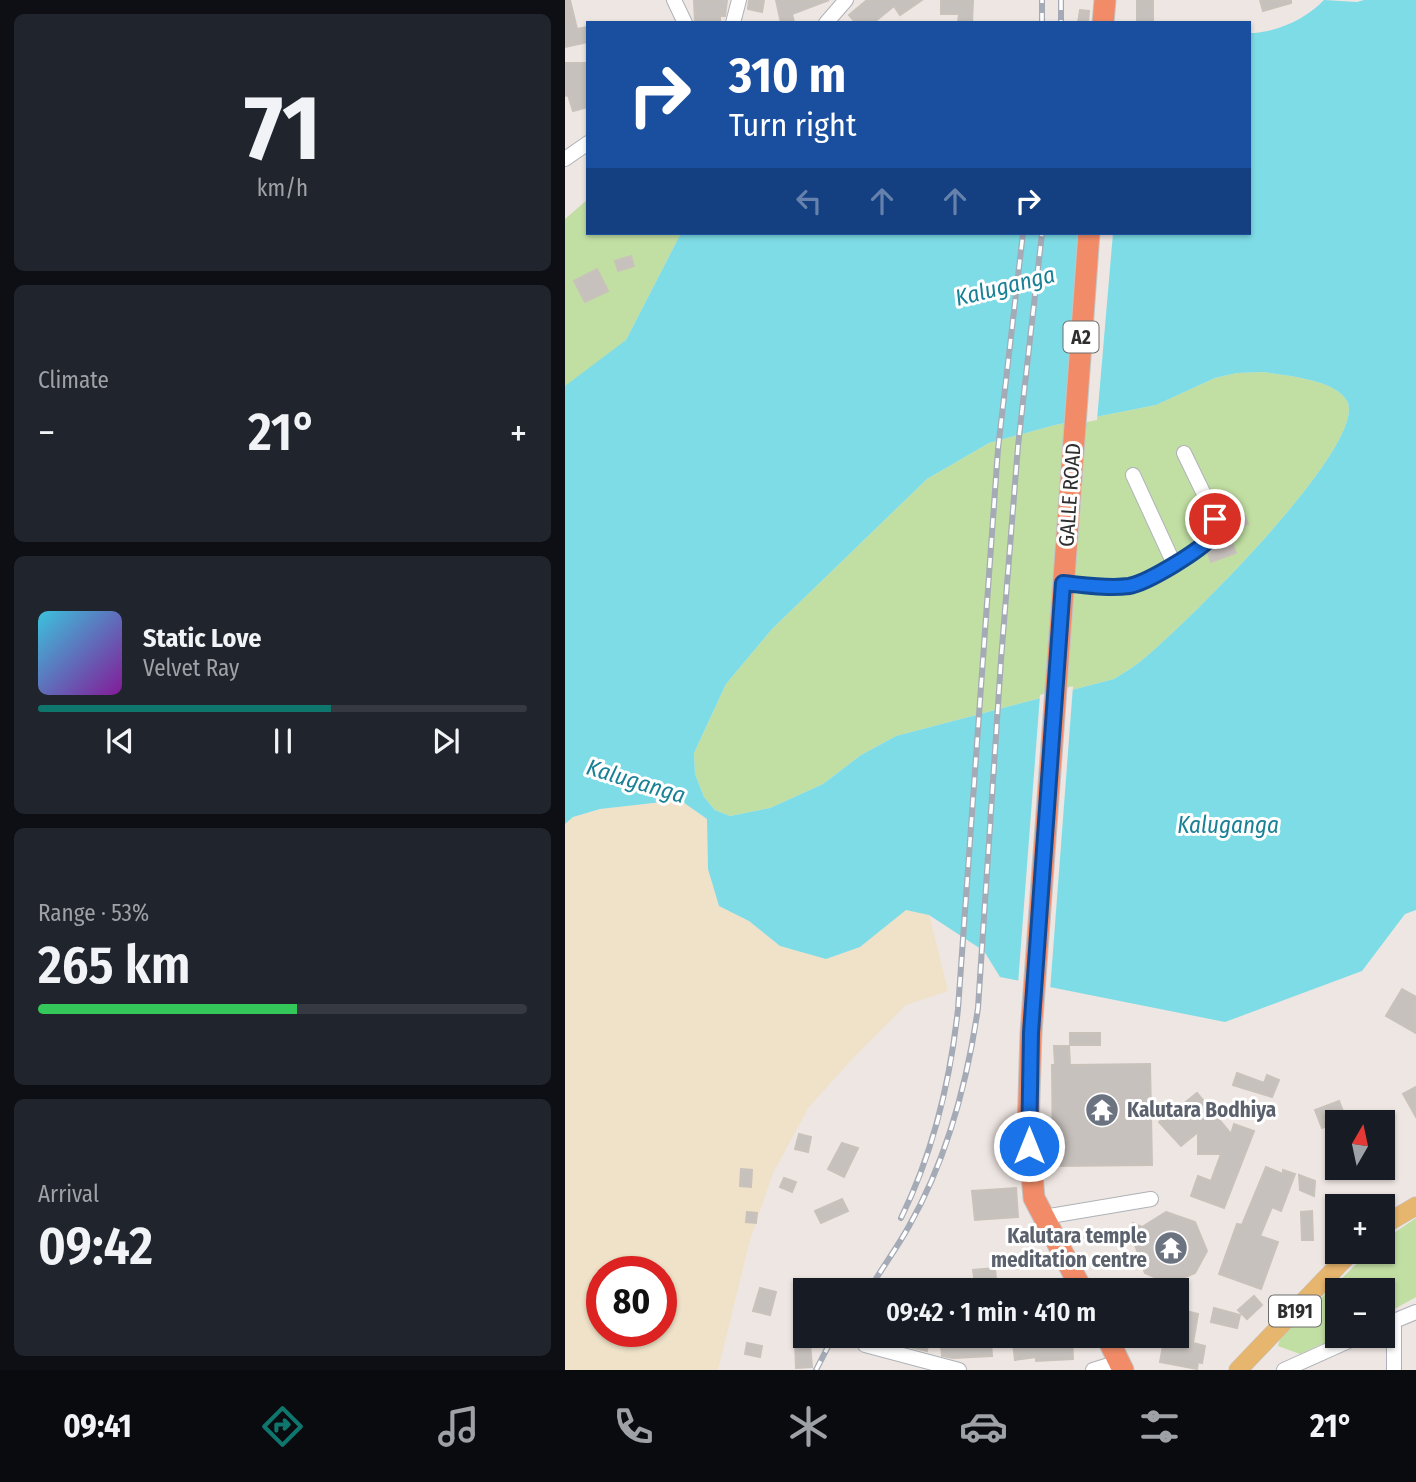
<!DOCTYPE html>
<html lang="en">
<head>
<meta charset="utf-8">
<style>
	body { margin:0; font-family:"Fira Sans Condensed",sans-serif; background:#20242c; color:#f1f3f6; height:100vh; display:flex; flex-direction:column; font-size:26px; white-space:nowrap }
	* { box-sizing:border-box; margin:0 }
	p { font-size:23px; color:#9ea1a6 }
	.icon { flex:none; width:38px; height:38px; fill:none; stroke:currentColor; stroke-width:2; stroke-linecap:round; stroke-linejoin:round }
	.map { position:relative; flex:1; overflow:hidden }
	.drawer { display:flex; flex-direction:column; gap:14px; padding:14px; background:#0d0f14; width:565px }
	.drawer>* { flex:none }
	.banner { position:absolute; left:21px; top:21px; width:665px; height:214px; border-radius:0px; box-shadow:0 2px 5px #0004; background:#1a4fa0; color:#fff; overflow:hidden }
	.needle { width:46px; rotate:9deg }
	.controls { position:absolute; left:760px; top:1110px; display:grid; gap:14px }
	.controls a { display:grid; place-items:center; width:70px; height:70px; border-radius:0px; background:#171b24; box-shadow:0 2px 5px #0004; font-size:35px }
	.speed { position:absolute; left:21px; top:1256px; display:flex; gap:14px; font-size:35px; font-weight:700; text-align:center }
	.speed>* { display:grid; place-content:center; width:91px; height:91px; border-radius:50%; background:#171b24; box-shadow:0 2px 5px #0004; line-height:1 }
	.speed .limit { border:10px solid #d22; background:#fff; color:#111 }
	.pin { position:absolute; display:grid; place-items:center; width:60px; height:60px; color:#fff; margin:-30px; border:4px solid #fff; border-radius:50%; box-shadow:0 2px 7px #0007 }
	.me { position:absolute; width:77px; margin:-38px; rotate:0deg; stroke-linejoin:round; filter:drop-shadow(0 0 5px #0008) }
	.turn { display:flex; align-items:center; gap:24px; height:147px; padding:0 28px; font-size:32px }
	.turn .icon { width:91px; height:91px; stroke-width:2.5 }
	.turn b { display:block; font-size:49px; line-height:60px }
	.lanes { display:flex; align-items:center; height:66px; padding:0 28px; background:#0003; justify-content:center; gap:35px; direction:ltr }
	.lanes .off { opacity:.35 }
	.big { font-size:52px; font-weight:600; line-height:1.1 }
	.drawer .widget { flex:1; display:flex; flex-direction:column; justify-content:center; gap:10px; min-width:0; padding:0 24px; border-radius:10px; background:#20242c }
	.drawer .dial { align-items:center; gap:0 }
	.dial b { font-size:91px; line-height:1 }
	.song { display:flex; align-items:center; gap:21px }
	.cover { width:84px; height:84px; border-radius:10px; background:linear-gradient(135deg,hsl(190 70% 55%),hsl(290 70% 35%)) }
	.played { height:7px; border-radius:4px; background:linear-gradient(90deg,#0f766e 60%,#363941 60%) }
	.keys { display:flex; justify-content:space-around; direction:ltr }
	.heat { display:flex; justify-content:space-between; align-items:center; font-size:38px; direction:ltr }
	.charge { height:10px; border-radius:5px; background:linear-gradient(90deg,#34c759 53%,#363941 0) }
	.trip { position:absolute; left:228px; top:1278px; width:396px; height:70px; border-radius:0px; background:#171b24; box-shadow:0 2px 5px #0004; font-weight:600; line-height:70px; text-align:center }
	.tabs { display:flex; height:112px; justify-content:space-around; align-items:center; background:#090b0e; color:#9ea1a6 }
	.tabs .icon { width:49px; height:49px }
	.tabs .current { color:#0f766e }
	.tabs b { font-size:32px; color:#f1f3f6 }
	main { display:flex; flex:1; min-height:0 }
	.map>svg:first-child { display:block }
	.green { fill:#c2dfa3 }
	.sand { fill:#efe2c8; fill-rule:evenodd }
	.water { fill:#7edce6; fill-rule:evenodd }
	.pier { fill:#eee6e2 }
	.building { fill:#c7c1bd; stroke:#c9c2bb; stroke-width:2 }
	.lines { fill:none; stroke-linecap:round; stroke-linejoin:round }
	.minor-casing { stroke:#aeb2b8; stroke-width:16 }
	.major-casing { stroke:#c4c4c4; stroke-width:19 }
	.highway-casing { stroke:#c4c4c4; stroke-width:23 }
	.minor { stroke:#fff; stroke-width:14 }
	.major { stroke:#e6b56e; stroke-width:18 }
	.highway { stroke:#f28c68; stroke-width:21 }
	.rail-casing { stroke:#a4aab6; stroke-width:6 }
	.rail { stroke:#fff; stroke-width:3.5; stroke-dasharray:10; stroke-linecap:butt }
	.route-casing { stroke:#114b97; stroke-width:18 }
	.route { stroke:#1a73e8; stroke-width:12 }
	.labels { text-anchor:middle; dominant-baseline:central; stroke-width:6; stroke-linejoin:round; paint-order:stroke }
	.shield { fill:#fff; stroke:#6d6d6d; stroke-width:2 }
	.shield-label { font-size:19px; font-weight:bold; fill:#2e2e2e }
	.street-label { font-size:21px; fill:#2e2e2e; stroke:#fff }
	.worship-label { font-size:21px; font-weight:bold; fill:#5b616d; stroke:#fff; text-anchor:start }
	.water-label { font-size:23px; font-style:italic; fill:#198196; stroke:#fff }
</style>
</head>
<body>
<main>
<section class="drawer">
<div class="widget dial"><b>71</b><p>km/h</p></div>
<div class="widget"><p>Climate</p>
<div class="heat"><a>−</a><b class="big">21°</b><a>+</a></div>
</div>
<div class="widget">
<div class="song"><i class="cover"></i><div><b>Static Love</b><p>Velvet Ray</p></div></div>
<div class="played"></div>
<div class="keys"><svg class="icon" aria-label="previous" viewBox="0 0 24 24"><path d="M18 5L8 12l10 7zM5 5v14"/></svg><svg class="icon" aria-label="pause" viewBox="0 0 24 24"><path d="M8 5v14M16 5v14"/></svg><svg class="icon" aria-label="next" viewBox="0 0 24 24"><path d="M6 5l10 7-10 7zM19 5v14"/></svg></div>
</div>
<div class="widget"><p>Range · 53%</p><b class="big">265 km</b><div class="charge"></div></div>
<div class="widget"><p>Arrival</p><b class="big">09:42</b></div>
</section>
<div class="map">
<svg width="851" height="1370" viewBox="0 0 851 1370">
	<rect width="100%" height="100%" fill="#eee6e2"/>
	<g class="green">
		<path d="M23 199V233H116L61 340 0 390V219Z"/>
		<path d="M699 372C721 376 770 379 782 401 805 444 613 632 576 661 567 668 558 673 549 679L331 736 296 755 258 784 205 808 165 816 150 810 139 797 130 774 129 753 161 684 207 629 362 479 424 443 490 425 591 405 650 378 672 373Z"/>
		<path d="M851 1218V1297L817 1316V1290H772V1335H777L735 1354 713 1346 718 1328 749 1305 805 1251H817V1241L820 1239Z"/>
	</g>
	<path class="sand" d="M115 800 142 819 143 869 154 906 184 921 215 946 261 959 295 947 340 910 364 914 383 991 341 1005 290 1056 244 1107 208 1173 185 1240 153 1370H0V824L8 817 35 809ZM37 1272H96V1332H37Z"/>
	<path class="water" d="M759 0 792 2 799 0H851V910L840 914 797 971 660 1022 435 977 419 951 364 915 341 910 295 947 261 959 215 946 184 921 154 906 143 869 142 819 115 800 35 809 8 817 0 824V386L61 340 116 233H684V33C711 33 741 19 759 0ZM699 372C721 376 770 379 782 401 805 444 613 632 576 661 567 668 558 673 549 679L331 736 296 755 258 784 205 808 165 816 150 810 139 797 130 774 129 753 161 684 207 629 362 479 424 443 490 425 591 405 650 378 672 373Z"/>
	<g class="pier">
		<path d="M518 233H548L532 420 501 426Z"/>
		<path d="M508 686 485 991 453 984 475 695Z"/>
	</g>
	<g class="building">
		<path d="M0 0H5L12 29 23 27V42L0 47Z"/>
		<path d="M129 0H162L160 16H155V23H130Z"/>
		<path d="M184 0H199L197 12 183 9Z"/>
		<path d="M211 0H264L227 14 229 22 216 23Z"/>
		<path d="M302 0H357L335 15 329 6 308 23H291L284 15Z"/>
		<path d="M376 0H408L407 23H393L394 14H376Z"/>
		<rect x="572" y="0" width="16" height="23"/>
		<path d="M695 0H726V3L698 11Z"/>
		<path d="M515 10 524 11 523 23H513Z"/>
		<path d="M0 63H23V107L8 111 3 95 0 96Z"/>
		<path d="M66 256 69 266 53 271 50 261Z"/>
		<path d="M32 269 43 291 20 302 9 281Z"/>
		<path d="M678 512 683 524 670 529 666 518Z"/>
		<path d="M664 536 671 553 646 562 643 553 657 538Z"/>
		<path d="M837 989 851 997V1033L821 1016Z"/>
		<rect x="505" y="1033" width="30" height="12"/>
		<path d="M489 1046H504L505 1065 585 1064 587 1165 488 1166 487 1065H490Z"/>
		<path d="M672 1073 699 1083 702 1075 714 1080 707 1097 668 1085Z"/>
		<path d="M851 1087V1117L838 1094Z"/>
		<path d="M632 1093 666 1134 669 1124 689 1131 659 1208 626 1196 633 1176 646 1181 656 1154H633V1132L616 1146 594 1122 615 1103 617 1105Z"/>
		<path d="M774 1101 781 1119 757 1128 750 1110Z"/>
		<path d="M234 1134 246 1137 243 1152 230 1149Z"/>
		<path d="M277 1143 293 1148 279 1177 263 1169Z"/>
		<path d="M701 1167 718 1174V1170L730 1174 716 1211 707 1207 695 1236 713 1242 696 1289 654 1274 672 1224 677 1225Z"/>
		<path d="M176 1169 187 1170 186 1187 175 1186Z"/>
		<path d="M734 1175 750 1181 749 1196 735 1190Z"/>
		<path d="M219 1178 231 1182 227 1192 215 1187Z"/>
		<path d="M451 1188 453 1217 410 1220 407 1191Z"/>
		<path d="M277 1199 283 1211 256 1223 250 1211Z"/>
		<path d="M747 1211 748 1240H737L736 1212Z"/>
		<path d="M182 1212 192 1213 191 1223 181 1222Z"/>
		<path d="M601 1212 630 1222 642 1251 630 1273 605 1284 580 1273 570 1245 561 1242 568 1223 577 1227Z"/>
		<path d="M430 1268 432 1290H411L408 1270Z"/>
		<path d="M195 1288 211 1292 205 1315 188 1311Z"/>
		<path d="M689 1296 697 1305 682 1319 673 1310Z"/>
		<path d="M649 1308 675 1315 672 1328 646 1322Z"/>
		<path d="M613 1309 633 1314 628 1343 640 1346 637 1363 633 1362 632 1369 595 1362 600 1335H611Z"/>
		<path d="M319 1335H364L362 1351 337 1345Z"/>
		<path d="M375 1335H419L420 1342 426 1341 427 1356 388 1358 377 1356Z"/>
		<path d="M447 1335H507L508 1359 471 1361V1357L450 1360Z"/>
		<path d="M245 1342 247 1367 231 1368 230 1343Z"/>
		<path d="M182 1343 197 1346 195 1357 180 1354Z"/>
	</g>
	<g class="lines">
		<g class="minor-casing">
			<g id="minor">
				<path d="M109 0 120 23"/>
				<path d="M168 23 174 0"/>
				<path d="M261 23 281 0"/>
				<path d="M0 159 23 143"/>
				<path d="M568 475 609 564"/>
				<path d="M498 583C519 585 543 589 564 586 582 583 638 549 648 535 652 530 651 524 651 519L619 453"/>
				<path d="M479 1217 586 1199"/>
				<path d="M817 1326 851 1312"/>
				<path d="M300 1345 394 1370"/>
				<path d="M528 1370 554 1362"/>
				<path d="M719 1370 797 1335"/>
				<path d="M829 1370V1321"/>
			</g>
		</g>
		<g class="major-casing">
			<g id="major">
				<path d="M817 1226 851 1206"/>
				<path d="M673 1370 787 1251"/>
			</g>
		</g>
		<g class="highway-casing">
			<g id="highway">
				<path d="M538 23 540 0"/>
				<path d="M517 1290 469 1198 463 1129 466 1033 524 233"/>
				<path d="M541 1335 558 1370"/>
			</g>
		</g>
		<use href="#minor" class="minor"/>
		<use href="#major" class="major"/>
		<use href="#highway" class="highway"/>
		<g class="rail-casing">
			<g id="rail">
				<path d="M496 0V23"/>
				<path d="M477 23V0"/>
				<path d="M336 1218C369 1151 385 1082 393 1009L433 449 458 233"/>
				<path d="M304 1290C317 1268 332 1248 344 1226 382 1159 402 1084 413 1008L436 660 453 446 477 233"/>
				<path d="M251 1370 269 1335"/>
			</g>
		</g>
		<use href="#rail" class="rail"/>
	</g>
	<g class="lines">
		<g class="route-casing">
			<path id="route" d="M464 1146 466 1033 498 583C519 585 543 589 564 586 582 583 637 550 648 535 652 530 651 524 650 519"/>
		</g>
		<use href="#route" class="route"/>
	</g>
	<defs>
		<g id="temple-disc" transform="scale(1.75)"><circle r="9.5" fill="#6b7280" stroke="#fff"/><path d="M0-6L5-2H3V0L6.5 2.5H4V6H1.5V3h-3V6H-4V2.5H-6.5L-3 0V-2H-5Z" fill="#fff"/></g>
	</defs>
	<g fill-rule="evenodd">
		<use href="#temple-disc" x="537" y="1110"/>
		<use href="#temple-disc" x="606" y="1248"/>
	</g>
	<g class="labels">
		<g class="shield">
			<rect x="498.5" y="321.5" width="35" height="31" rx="5"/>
			<rect x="704" y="1295.5" width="52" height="31" rx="5"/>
		</g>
		<g class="shield-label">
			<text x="516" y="337">A2</text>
			<text x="730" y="1311">B191</text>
		</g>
		<g class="street-label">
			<text transform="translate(505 495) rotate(-86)">GALLE ROAD</text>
		</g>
		<g class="worship-label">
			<text x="562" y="1110">Kalutara Bodhiya</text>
			<text x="582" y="1236" text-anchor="end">Kalutara temple<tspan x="582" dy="24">meditation centre</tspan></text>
		</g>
		<g class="water-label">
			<text transform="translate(440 286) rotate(-14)">Kaluganga</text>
			<text transform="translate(71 781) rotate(17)">Kaluganga</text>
			<text x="663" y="825">Kaluganga</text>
		</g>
	</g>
</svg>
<div class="controls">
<a><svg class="needle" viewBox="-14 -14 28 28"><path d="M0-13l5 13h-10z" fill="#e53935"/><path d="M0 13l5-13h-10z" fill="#9ea1a6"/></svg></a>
<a>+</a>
<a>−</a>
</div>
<div class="speed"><div class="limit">80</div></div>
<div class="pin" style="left:650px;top:519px;background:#d93025"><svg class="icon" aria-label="arrive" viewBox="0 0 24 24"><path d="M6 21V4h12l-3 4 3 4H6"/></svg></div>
<svg class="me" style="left:464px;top:1146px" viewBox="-20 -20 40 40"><circle r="17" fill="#1a73e8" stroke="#fff" stroke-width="3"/><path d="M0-11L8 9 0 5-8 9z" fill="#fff"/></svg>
<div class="trip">09:42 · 1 min · 410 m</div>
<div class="banner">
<div class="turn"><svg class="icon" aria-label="right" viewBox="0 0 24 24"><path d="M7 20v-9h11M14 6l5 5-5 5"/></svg><div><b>310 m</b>Turn right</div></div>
<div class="lanes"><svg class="icon off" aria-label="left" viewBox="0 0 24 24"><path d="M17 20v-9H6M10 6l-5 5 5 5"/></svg><svg class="icon off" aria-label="ahead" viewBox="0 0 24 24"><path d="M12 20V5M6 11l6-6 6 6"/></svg><svg class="icon off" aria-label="ahead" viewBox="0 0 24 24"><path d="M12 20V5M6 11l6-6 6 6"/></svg><svg class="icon" aria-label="right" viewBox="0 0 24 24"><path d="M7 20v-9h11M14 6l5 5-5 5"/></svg></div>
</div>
</div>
</main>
<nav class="tabs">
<b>09:41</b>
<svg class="icon current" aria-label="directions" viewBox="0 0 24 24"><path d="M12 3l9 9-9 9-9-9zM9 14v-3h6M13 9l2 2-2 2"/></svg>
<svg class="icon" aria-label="music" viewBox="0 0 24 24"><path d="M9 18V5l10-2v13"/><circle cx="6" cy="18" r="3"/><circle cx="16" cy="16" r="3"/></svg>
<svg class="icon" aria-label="phone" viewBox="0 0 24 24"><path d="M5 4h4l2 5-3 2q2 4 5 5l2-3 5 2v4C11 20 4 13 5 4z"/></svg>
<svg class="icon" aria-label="climate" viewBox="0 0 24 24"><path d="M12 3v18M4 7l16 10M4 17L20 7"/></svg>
<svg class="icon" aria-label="car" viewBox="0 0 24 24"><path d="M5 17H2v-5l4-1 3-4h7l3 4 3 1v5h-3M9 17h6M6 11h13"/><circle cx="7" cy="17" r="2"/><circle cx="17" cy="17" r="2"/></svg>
<svg class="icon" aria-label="filters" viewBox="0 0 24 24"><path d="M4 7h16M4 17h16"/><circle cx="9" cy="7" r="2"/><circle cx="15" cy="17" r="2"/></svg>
<b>21°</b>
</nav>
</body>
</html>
